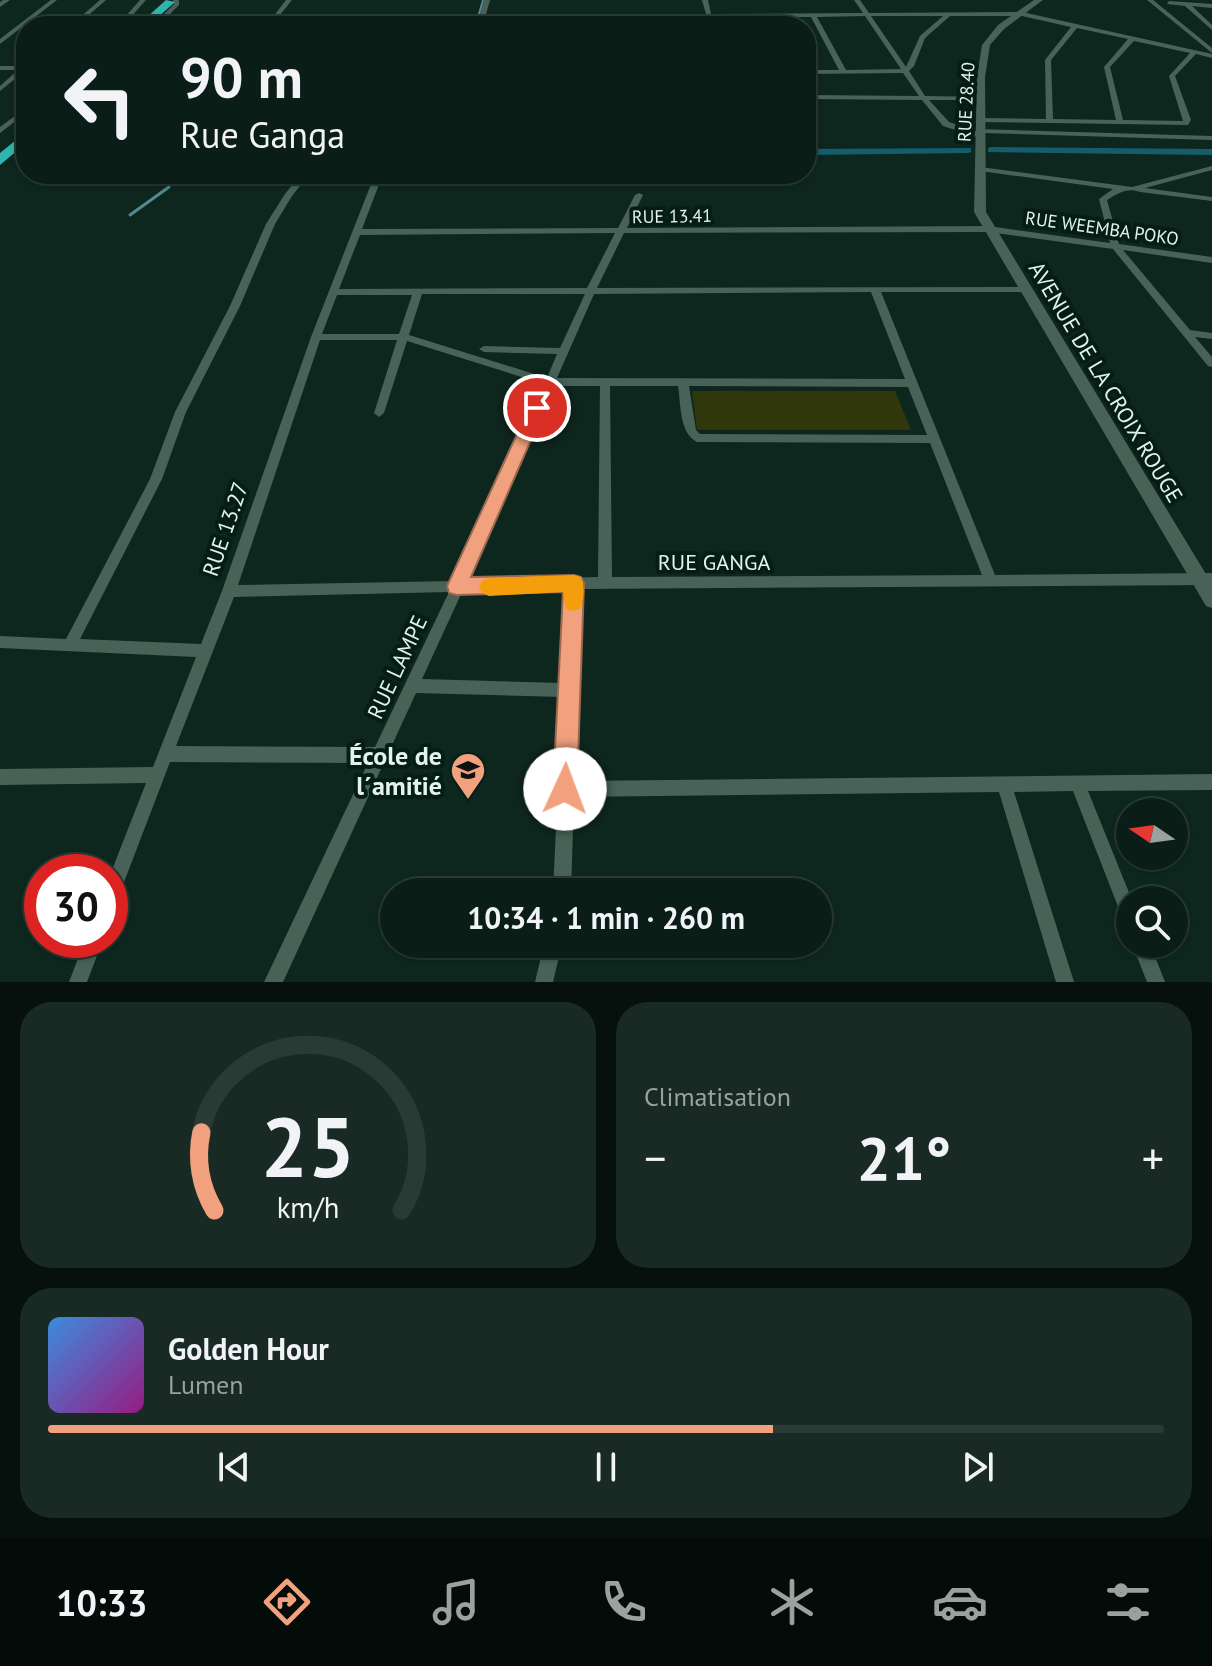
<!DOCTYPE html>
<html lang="fr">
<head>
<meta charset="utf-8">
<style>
	body { margin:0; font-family:"PT Sans",sans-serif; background:#182a23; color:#f1f3f6; height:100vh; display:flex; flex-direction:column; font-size:30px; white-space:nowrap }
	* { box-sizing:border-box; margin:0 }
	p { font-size:26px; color:#99a2a1 }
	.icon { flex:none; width:44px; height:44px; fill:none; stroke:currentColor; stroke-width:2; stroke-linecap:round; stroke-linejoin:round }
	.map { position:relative; height:982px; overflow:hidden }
	.details { display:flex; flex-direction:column; gap:20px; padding:20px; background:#06100c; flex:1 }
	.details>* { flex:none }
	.hud { position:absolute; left:16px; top:16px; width:800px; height:168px; border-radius:32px; box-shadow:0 2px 6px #0004,0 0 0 2px #2a3b35; background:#0a1d16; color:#f1f3f6; overflow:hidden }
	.needle { width:52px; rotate:283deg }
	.controls { position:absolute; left:1116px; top:798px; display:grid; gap:16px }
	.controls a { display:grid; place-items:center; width:72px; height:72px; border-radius:50%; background:#0a1d16; box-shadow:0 2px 6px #0004,0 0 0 2px #2a3b35; font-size:40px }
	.speed { position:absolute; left:24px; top:854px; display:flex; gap:16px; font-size:40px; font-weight:700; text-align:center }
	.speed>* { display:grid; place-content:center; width:104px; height:104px; border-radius:50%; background:#0a1d16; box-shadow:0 2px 6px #0004,0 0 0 2px #2a3b35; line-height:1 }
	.speed .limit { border:12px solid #d22; background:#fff; color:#111 }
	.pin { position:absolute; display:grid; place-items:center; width:68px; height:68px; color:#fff; margin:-34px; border:4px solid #fff; border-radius:50%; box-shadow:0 2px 8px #0007 }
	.me { position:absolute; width:88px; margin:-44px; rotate:2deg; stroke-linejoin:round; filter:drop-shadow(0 0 6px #0008) }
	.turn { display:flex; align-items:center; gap:28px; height:168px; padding:0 32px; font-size:36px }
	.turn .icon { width:104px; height:104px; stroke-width:2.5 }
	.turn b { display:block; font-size:56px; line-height:68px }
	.big { font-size:60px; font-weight:700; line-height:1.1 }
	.details .card { flex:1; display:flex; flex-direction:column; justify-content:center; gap:12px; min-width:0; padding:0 28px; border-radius:32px; background:#182a23 }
	.details .dial { align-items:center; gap:0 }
	.dial svg { height:208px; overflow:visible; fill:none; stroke:#2a3b35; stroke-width:7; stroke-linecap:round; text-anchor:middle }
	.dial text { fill:#f1f3f6; stroke:none }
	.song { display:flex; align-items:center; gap:24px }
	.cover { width:96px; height:96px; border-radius:12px; background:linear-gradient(135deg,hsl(210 70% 55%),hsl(310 70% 35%)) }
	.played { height:8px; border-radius:4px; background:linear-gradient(90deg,#f1a17d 65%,#2a3b35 65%) }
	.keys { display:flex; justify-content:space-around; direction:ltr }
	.heat { display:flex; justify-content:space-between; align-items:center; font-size:44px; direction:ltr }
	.details .tiles { flex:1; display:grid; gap:20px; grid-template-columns:1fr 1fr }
	.card:last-child { grid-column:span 2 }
	.trip { position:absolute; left:380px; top:878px; width:452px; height:80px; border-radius:40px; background:#0a1d16; box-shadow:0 2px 6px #0004,0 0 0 2px #2a3b35; font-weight:700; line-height:80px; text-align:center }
	.tab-bar { display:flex; height:128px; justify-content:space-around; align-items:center; background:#040c09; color:#99a2a1 }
	.tab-bar .icon { width:56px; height:56px }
	.tab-bar .current { color:#f1a17d }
	.tab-bar b { font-size:36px; color:#f1f3f6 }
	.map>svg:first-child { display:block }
	.green { fill:#30370b }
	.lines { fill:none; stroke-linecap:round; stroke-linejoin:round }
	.stream-far1 { stroke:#528a93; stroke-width:2 }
	.stream { stroke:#528a93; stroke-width:3 }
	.canal { fill:#145d6d; fill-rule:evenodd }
	.minor { fill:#486257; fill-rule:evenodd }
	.tertiary { fill:#486257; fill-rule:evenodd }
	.trunk { fill:#2eb5af; fill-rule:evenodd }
	.route { fill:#f1a17d; stroke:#9d6951; stroke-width:2 }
	.slow { fill:#f59e0b }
	.labels { text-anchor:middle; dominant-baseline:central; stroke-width:8; stroke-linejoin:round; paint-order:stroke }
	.far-street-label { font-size:18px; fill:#e3f2ec; stroke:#051e15 }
	.street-label { font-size:22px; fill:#e3f2ec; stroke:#051e15 }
	.near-poi-label { font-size:26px; font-weight:bold; fill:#e3f2ec; stroke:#051e15; text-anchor:end }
</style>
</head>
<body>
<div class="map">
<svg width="1212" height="982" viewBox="0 0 1212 982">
	<rect width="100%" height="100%" fill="#0e271e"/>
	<path class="green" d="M692 391H895L911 430H697Z"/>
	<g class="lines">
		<g class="stream-far1">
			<path d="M479 14 483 0"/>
			<path d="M476 26 478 18"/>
		</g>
		<path class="stream" d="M130 215 169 187 170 174"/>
		<g class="canal">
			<path d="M991 147 1212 149V155L988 152V148Z"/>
			<path d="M971 148V152L968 153 806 155V149Z"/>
			<path d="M26 154V160L13 157Z"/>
		</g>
		<g class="minor">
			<path d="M3 0H10L0 7V2Z"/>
			<path d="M51 0H57L0 44V39Z"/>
			<path d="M100 0H106L76 26H70Z"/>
			<path d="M140 0H146L123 26H117Z"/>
			<path d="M173 0H179V5L158 26H152L174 4Z"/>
			<path d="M286 0H292L280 15 480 14 484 0H490L486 14H706L702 0H708L711 14 863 13 854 0H860L869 13 1022 12 1212 54V58L1196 54 1175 76 1191 120 1188 125 981 122 977 120 978 118 1046 119 1045 60 1071 27 1022 16H950L925 38 914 66 909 71 925 96 983 97 984 98 981 100H929L949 122 983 134V138H980L943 126 922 100 806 99V95L919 96 903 73 806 74V70H839L811 17H712L715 26H709L707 17 485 18 483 26H477L479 18 278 19 272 26H266ZM865 16 901 69 846 70 817 17ZM871 16H943L920 36 906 67ZM1077 28 1128 39 1104 67 1116 120 1053 119 1051 60ZM1134 41 1190 53 1169 76 1183 121 1123 120 1110 67Z"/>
			<path d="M1147 0H1153L1212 48V53Z"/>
			<path d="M1169 1 1212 4V8L1192 6 1212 25V30L1185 6 1167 4Z"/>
			<path d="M26 64V70L0 91V86L18 70H0V66H22Z"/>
			<path d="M26 108V113L0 133V127Z"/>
			<path d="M978 129 1212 136V140L981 133 977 131Z"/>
			<path d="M26 145V150L9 155 5 153Z"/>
			<path d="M1212 166V170L1145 188 1212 197V201L1140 192C1128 187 1118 193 1107 200L1119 244 1212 257V263L1123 250 1190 330 1212 333V339L1195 337 1212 357V367L1208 366 1113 249 988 232 624 233 597 288 1027 287 1029 289 1024 292H881L995 575 1212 573V585L580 589 574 781 1212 774V790L1088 791 1132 900H1130V925L1124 922 1073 791 1014 792 1074 982H1056L999 792 574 797 571 892H553L562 697 416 693 283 982H264L368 763 170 762 116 903 110 906V875L146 783 0 785V769L153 767 196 657 0 648V636L66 639 150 479 175 412 230 306 266 224 285 194 297 179 304 181 292 196 275 224 240 306 186 412 162 479 80 639 201 644 222 591 311 337 375 174H383L362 229 618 228 635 195 639 193 643 195 627 228 988 226 1110 243 1099 199 1113 189 980 171 976 169 980 167 1132 187ZM615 233 587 288 339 289 360 235ZM871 292 905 379 557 378 594 294ZM422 294H585L560 348 484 346 479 349 484 352 557 354 547 378 409 335ZM337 295H412L399 334H322ZM320 340H397L374 413 379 417 384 413 407 341 544 384 454 581 238 585ZM553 386H600L598 577 467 580ZM610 386H678C681 404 679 433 697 442L930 443 982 575 612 577ZM689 386 908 387 927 435 700 434 696 430ZM567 589 563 683 422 679 462 592ZM449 592 375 747 176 746 234 597Z"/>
			<path d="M85 940H103L87 982H69Z"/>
			<path d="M544 944H562L553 982H535Z"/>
			<path d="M1132 944H1150L1165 982H1147Z"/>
		</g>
		<path class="tertiary" d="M1034 0H1043L1004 29 990 45 985 77 986 212 1212 584V608L1206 606 974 212 977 77 982 45 998 25Z"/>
		<g class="trunk">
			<path d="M166 0 175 2 148 26H137Z"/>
			<path d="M26 132V143L0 165V153Z"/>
		</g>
	</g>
	<path class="route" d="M537 403 545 408 471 577 574 575 581 577 584 583 577 789 574 798 565 801 557 798 553 789 563 592 457 595 449 593 447 586 529 408Z"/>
	<path class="slow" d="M574 575 581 577C585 587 584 599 580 609L573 611 566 609 563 592 489 596 482 593 479 587 482 581 489 578Z"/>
	<defs>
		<g id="school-pin" transform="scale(1.8)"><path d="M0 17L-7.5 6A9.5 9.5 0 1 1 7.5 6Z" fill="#f1a17d" stroke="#051e15"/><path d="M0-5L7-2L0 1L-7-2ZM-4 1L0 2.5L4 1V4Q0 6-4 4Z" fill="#111"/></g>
	</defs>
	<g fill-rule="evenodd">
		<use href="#school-pin" x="468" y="770"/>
	</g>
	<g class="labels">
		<g class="far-street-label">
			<text transform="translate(966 102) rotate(-87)">RUE 28.40</text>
			<text transform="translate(672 216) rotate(-1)">RUE 13.41</text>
			<text transform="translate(1102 228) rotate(8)">RUE WEEMBA POKO</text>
		</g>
		<g class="street-label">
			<text transform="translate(1106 382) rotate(59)">AVENUE DE LA CROIX ROUGE</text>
			<text transform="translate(225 529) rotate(-71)">RUE 13.27</text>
			<text x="714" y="562">RUE GANGA</text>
			<text transform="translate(397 667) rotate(-65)">RUE LAMPE</text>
		</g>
		<g class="near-poi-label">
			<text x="442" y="755">École de<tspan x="442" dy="30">l´amitié</tspan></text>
		</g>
	</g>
</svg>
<div class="controls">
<a><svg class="needle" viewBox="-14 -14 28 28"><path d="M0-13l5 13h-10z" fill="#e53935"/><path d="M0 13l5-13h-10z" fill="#99a2a1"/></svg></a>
<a><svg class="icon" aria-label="search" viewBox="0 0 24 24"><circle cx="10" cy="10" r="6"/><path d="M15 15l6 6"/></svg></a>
</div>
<div class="speed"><div class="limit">30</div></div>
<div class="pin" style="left:537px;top:408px;background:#d93025"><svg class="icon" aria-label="arrive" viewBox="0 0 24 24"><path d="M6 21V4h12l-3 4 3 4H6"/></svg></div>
<svg class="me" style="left:565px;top:789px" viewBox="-20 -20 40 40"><circle r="19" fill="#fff"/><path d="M0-13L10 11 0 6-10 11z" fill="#f1a17d"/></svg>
<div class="trip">10:34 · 1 min · 260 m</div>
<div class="hud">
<div class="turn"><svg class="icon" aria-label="left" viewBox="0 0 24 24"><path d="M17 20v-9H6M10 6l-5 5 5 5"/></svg><div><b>90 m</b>Rue Ganga</div></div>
</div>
</div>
<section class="details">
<div class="tiles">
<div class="card dial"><svg viewBox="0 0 100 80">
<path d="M14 69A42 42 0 1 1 86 69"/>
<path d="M14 69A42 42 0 0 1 9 39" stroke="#f1a17d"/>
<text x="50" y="56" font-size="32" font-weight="700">25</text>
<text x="50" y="72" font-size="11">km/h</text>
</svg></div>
<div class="card"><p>Climatisation</p>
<div class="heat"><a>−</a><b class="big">21°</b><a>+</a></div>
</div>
<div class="card">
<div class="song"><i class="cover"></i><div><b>Golden Hour</b><p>Lumen</p></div></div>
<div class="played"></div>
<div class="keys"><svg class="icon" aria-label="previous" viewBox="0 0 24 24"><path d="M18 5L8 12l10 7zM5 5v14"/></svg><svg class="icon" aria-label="pause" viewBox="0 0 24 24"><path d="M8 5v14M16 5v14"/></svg><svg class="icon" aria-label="next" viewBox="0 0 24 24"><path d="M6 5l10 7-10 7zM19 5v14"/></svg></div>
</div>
</div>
</section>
<nav class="tab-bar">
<b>10:33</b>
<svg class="icon current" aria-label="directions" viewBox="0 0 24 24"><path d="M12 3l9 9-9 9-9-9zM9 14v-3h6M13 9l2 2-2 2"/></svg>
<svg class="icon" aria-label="music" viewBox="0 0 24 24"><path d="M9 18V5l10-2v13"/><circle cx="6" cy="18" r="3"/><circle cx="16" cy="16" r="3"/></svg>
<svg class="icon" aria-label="phone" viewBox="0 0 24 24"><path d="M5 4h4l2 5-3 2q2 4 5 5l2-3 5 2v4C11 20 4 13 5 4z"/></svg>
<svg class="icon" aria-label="climate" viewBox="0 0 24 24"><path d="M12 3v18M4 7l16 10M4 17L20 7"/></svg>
<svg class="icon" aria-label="car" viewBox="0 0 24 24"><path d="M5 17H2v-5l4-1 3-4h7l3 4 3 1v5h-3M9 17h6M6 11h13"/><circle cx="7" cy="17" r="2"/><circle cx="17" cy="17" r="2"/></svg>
<svg class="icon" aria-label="filters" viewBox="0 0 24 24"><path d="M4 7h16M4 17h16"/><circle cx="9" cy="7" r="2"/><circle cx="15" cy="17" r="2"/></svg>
</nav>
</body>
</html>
